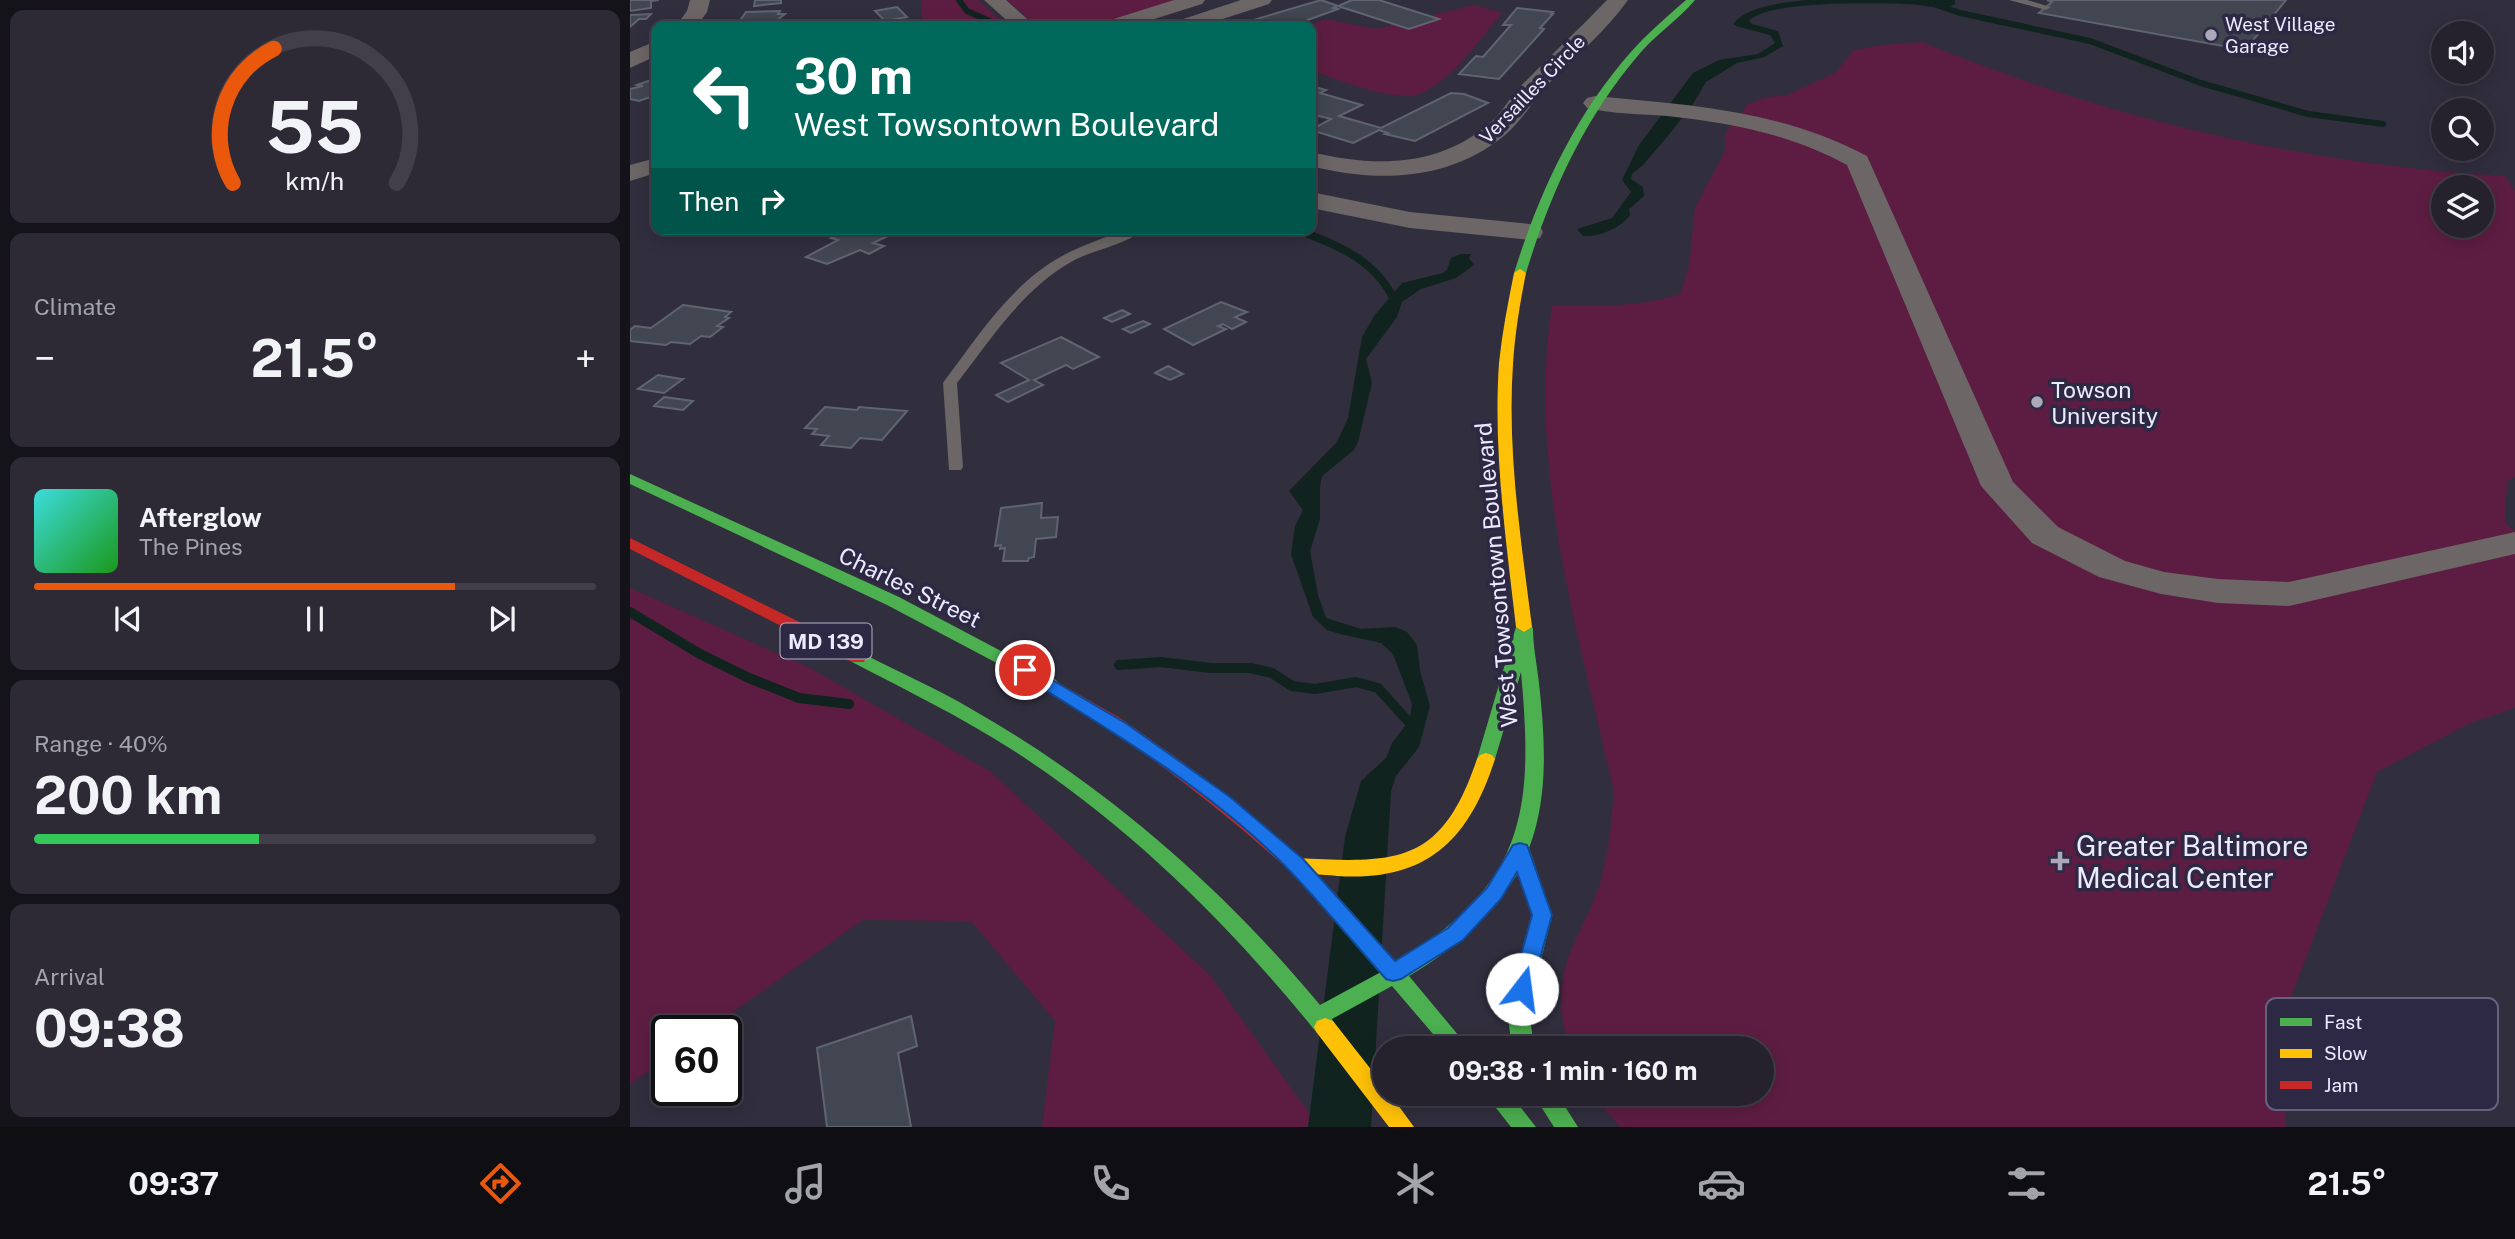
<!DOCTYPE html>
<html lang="en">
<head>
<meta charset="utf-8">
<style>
	body { margin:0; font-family:"Public Sans",sans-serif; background:#2d2a36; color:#f1f3f6; height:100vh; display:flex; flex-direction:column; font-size:26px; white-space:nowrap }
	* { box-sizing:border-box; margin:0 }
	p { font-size:23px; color:#a3a4aa }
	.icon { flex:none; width:38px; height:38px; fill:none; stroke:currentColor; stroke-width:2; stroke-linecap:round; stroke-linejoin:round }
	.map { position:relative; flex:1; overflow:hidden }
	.sheet { display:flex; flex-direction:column; gap:10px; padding:10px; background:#141319; width:630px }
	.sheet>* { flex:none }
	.guide { position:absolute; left:21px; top:21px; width:665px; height:214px; border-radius:14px; box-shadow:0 4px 18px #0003,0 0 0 2px #423f4a; background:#00695c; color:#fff; overflow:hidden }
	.tools { position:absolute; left:1801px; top:21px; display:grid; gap:14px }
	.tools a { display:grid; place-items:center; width:63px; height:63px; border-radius:50%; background:#25222e; box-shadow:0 4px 18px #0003,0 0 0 2px #423f4a; font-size:35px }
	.speed { position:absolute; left:21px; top:1015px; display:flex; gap:14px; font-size:35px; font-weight:700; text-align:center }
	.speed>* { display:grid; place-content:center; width:91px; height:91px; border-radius:50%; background:#25222e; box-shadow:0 4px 18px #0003,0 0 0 2px #423f4a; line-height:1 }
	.speed .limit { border:4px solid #111; border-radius:10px; background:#fff; color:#111 }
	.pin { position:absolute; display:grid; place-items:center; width:60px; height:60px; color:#fff; margin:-30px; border:4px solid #fff; border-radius:50%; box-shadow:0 2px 7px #0007 }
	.me { position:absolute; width:77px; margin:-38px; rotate:15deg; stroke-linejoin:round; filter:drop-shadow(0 0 5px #0008) }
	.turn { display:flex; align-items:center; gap:24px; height:147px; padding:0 28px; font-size:32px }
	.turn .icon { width:91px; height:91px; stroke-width:2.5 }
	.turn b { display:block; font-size:49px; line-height:60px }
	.then { display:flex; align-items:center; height:66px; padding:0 28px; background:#0003; gap:14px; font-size:26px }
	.big { font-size:52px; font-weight:700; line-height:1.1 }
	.sheet .widget { flex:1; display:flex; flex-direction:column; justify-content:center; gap:10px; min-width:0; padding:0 24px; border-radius:14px; background:#2d2a36 }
	.sheet .dial { align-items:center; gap:0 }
	.dial svg { height:182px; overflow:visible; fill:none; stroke:#423f4a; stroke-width:7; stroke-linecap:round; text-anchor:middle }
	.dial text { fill:#f1f3f6; stroke:none }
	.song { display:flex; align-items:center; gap:21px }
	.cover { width:84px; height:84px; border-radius:10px; background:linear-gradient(135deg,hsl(180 70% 55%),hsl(120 70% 35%)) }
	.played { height:7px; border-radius:4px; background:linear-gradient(90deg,#ea580c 75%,#423f4a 75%) }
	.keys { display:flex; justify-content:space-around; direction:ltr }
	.heat { display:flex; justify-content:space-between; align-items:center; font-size:38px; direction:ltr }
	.charge { height:10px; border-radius:5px; background:linear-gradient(90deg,#34c759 40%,#423f4a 0) }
	.trip { position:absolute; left:742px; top:1036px; width:402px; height:70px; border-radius:35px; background:#25222e; box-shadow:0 4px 18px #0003,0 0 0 2px #423f4a; font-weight:700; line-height:70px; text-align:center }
	.tab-bar { display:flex; height:112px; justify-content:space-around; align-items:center; background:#0f0e12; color:#a3a4aa }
	.tab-bar .icon { width:49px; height:49px }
	.tab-bar .current { color:#ea580c }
	.tab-bar b { font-size:32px; color:#f1f3f6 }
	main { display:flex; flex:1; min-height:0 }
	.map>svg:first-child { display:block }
	.green { fill:#5d1d42; fill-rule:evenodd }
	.water { fill:#10231e }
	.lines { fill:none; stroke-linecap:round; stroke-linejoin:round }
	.stream-far2 { stroke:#10231e; stroke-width:6 }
	.stream-far1 { stroke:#10231e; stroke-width:8 }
	.stream { stroke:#10231e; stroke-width:10 }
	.building { fill:#414651; stroke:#5f6470; stroke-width:2 }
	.lane { fill:#6c6666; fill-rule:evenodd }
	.street { fill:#6c6666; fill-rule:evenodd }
	.fast { fill:#4caf50; fill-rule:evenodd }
	.slow { fill:#ffc107; fill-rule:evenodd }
	.jam { fill:#c62828; fill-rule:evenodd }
	.route { fill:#1a73e8; stroke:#114b97; stroke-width:2 }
	.poi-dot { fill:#aba8ba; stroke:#2d2844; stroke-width:2.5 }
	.labels { text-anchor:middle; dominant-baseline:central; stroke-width:7; stroke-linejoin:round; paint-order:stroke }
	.far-poi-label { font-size:19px; fill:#eceafd; stroke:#2d2844; text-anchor:start }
	.far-street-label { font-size:19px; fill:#eceafd; stroke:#2d2844 }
	.shield { fill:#2d2844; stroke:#b3b0c6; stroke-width:2 }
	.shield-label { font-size:21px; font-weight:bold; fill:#eceafd }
	.poi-label { font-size:23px; fill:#eceafd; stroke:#2d2844; text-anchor:start }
	.street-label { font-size:23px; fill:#eceafd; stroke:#2d2844 }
	.near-poi-label { font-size:28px; fill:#eceafd; stroke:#2d2844; text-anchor:start }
	.key { fill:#2d2844; stroke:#66627c; stroke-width:2 }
	.key-label { font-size:19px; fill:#eceafd }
</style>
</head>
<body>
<main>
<section class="sheet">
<div class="widget dial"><svg viewBox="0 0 100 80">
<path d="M14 69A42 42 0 1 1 86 69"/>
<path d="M14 69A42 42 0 0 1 32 10" stroke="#ea580c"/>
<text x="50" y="56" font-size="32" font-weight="700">55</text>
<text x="50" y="72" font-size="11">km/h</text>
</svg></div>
<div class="widget"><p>Climate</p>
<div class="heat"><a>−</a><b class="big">21.5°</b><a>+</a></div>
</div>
<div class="widget">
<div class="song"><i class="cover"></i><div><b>Afterglow</b><p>The Pines</p></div></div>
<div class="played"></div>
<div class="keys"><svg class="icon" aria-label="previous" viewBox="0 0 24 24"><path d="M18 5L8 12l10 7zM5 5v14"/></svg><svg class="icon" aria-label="pause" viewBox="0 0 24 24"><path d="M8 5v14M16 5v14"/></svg><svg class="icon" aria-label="next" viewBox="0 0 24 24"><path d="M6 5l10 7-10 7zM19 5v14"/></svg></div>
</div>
<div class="widget"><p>Range · 40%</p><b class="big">200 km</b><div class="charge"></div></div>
<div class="widget"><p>Arrival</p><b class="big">09:38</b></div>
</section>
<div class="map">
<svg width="1885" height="1127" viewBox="0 0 1885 1127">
	<rect width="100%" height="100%" fill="#312e3e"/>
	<g class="green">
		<path d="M292 0H348L377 26H294L291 12Z"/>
		<path d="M377 0H546L462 26H407Z"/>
		<path d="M844 5 872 13C850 39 819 85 786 95 764 102 704 78 681 71V26H678L695 19 746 29Z"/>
		<path d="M1292 42C1330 57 1368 72 1407 85 1557 136 1716 167 1875 176L1885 191V477L1877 481 1875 523 1885 531V708L1840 723 1747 772 1658 1005 1655 1127H990L962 1094H1132V1048H940C929 1020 928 981 940 953 949 930 963 907 970 883 979 854 981 823 984 792 949 634 897 469 922 305 969 306 1005 308 1050 294L1059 266 1065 208 1096 149V132L1118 104 1137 97 1157 95 1205 73 1224 50 1253 45ZM1813 187H1852V226H1813Z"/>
		<path d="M0 588 180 668 361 772 580 975 689 1127H412L425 1021 341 921 233 920 76 1031H37V1058L0 1084Z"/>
	</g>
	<g class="water">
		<path d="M1176 0H1325V4C1314 12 1291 4 1278 4 1247 3 1138 0 1119 21L1122 24 1148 31 1153 46 1134 57 1107 63 1076 82 1063 104 1037 137 1013 165 1002 174 1001 179 1013 187 1014 196 999 209 1000 215C991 228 969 237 953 236L947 229 982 218 1001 192 992 180 1009 145 1063 73 1089 60 1128 54 1145 43 1140 35 1106 26 1103 24C1118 5 1154 3 1176 0Z"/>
		<path d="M831 254H841L839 258 844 265 826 278 791 289 772 302 767 317 736 359 742 383 728 442 724 450 692 476 690 487V519L680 551 688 595 696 618 731 629 765 627 777 632 787 645 790 671 800 706 789 747 766 776 761 791 741 1127H678L715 837 731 781 756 758 762 743 778 722 781 712 782 704 763 654 751 643 710 634 697 630 683 617 661 554 665 526 673 510 659 491 707 442 718 418 732 337 744 316 772 283 813 273 817 270 821 258Z"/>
	</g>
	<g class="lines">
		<g class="stream-far2">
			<path d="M329 0 337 11 371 26"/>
			<path d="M1301 3 1330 13 1460 41 1571 83 1678 114 1753 124"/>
		</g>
		<path class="stream-far1" d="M665 229C703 243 745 259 763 298"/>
		<g class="stream">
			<path d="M0 612 70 654 119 678 169 698 219 704"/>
			<path d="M489 665 531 662 581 668H620L642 673 662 686 685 689 726 682 748 688 786 730"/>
		</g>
	</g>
	<g class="building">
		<path d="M0 0H29L21 1V8L0 11Z"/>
		<path d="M125 0H151V3L124 6Z"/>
		<path d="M691 0 708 6 703 8 708 9 661 26H603Z"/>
		<path d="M722 0H749L809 19 779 29 708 6Z"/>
		<path d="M1417 0H1656L1615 50 1409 13 1422 2Z"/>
		<path d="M267 7 277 17 255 21 245 11Z"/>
		<path d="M887 8 923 12 921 14H923L910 28 914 29 869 79 829 74 846 56 853 57 881 25H873Z"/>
		<path d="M150 11 148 14H155L141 25 106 26 116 12Z"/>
		<path d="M21 14 16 19H9L0 27V15Z"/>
		<path d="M18 81 26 82V95L9 101 0 99V89L13 86 7 85Z"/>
		<path d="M681 86 696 90 690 93 732 105 709 116 751 128 821 93 834 94 858 103 785 141 755 134 758 133 749 130 723 143 681 130 701 119 681 114Z"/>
		<path d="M219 229H249L262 234 243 243 254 246 239 254 230 250 197 264 176 257 208 240 201 238Z"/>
		<path d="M591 302 617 312 605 317 616 322 602 329 593 324 588 326 596 329 563 345 534 329Z"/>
		<path d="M53 305 101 312 95 317 99 318 87 326 93 327 80 337 71 336 60 344 41 342 36 345 0 341V330L5 326 21 328Z"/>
		<path d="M492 310 500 314 482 322 474 318Z"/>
		<path d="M513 321 520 324 501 333 493 329Z"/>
		<path d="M431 337 469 357 443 369 436 365 404 380 413 385 378 402 366 395 399 380 371 363Z"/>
		<path d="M538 366 553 374 540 380 525 373Z"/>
		<path d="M28 375 51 379H53L34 393 8 389Z"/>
		<path d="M34 397 63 401 53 410 24 406Z"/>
		<path d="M195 407 227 410 229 407 277 411 252 440 230 438 221 448 191 445 199 436 182 434 187 429 175 428Z"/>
		<path d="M412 503 411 518 428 517 426 537 406 539 404 557 399 558 398 561H373L375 548 370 549 371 545 365 546 371 508Z"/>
		<path d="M281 1016 287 1046 268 1053 281 1127H197L187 1048Z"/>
	</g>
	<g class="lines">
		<g class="lane">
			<path d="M1379 0H1397L1421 7 1416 10Z"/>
			<path d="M496 229H514C495 246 463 249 441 262 392 290 361 339 327 383L333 467 331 470H319L313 383 315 380C349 335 381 284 432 256 452 245 475 238 496 229Z"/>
		</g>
		<g class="street">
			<path d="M60 0H80L77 12 67 26H46L57 11Z"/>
			<path d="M354 0H376L405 26H383Z"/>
			<path d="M544 0H575L572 4 502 26H471L474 22Z"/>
			<path d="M611 0H642L639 4 571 26H541L544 22Z"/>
			<path d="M977 0H998C977 30 946 56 920 82 904 99 892 121 875 135 820 181 747 183 681 166V152C743 167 807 168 859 124 871 114 879 99 890 87 918 58 948 30 977 0Z"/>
			<path d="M26 41V56L0 68V52Z"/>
			<path d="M965 96C1060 105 1151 110 1237 156L1383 482 1428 527 1495 561 1534 572 1588 579 1659 582 1885 532V554L1659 606 1588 603 1531 594 1469 577 1402 543 1351 486 1217 165C1160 134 1102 123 1037 116 1011 114 983 114 957 108L953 103 957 98Z"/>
			<path d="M26 158V173L0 181V165Z"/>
			<path d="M681 192 780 212 900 224 910 226 913 232 910 238 900 240 780 228 681 208Z"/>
		</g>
		<g class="fast">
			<path d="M1056 0H1065C1049 19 1028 33 1011 52 955 117 921 191 896 273L894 276H886L884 273C911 187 949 106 1012 40 1026 26 1041 13 1056 0Z"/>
			<path d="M0 474 269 597 426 680 429 684 426 688H414L257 605 0 484Z"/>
			<path d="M894 622 900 623 903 629C903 646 907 665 909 683 915 738 919 796 899 848L922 915 904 989 900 1017 904 1048H882L878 1017 882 989 902 915 888 873C858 919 826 948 779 976L839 1048H815L762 986 702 1019 706 1027 703 1033 695 1036 687 1033C599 924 499 825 381 749 329 716 276 690 222 662L220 658 222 654H234C270 673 308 689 343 710 476 786 592 887 690 1005L751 972 649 859 652 854 659 852 666 854 767 962C895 884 904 813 891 672L865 759 862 763H850L847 759 886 627Z"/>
			<path d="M855 1094H880L906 1127H881Z"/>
			<path d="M903 1094H927L948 1127H924Z"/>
		</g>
		<g class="slow">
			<path d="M890 269 896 273C890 303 885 333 883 364 877 452 891 540 902 627L894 632 886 627C876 540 863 451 869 363 872 333 878 303 884 273Z"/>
			<path d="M856 753 862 755 865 759C839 840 797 882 707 876 692 874 674 875 659 870L656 865 659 860 666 858C766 863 811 866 847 759L850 755Z"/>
			<path d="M695 1018 703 1021 754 1086V1094H760L784 1127H759L687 1033 684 1027 687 1021Z"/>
		</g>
		<g class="jam">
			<path d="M0 538 234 654 236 658 234 662H222L0 549Z"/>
			<path d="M420 678 490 718 551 761 666 854 669 859 666 864 659 866 652 864C578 798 500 739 414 688L411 684 414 680Z"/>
		</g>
	</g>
	<path class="route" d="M395 664 497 724 600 797 673 859 765 961 818 928 857 888 883 845 890 843 897 845 922 915 900 995 892 998 885 995 882 989 902 915 887 872 871 899 833 940 771 979 763 981 756 979C724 943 693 906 660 871 584 792 482 731 389 674L386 670Z"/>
	<g class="poi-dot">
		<circle cx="1581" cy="35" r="7"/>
		<circle cx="1407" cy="402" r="7"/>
		<path d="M1426.5 850.5h7v7h7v7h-7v7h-7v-7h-7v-7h7z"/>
	</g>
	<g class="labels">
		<g class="far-poi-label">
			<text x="1595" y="24">West Village<tspan x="1595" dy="22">Garage</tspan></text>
		</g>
		<g class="far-street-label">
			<text transform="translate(902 89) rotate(-46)">Versailles Circle</text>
		</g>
		<rect class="shield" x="150.5" y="623.5" width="91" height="35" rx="5"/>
		<g class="shield-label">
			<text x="196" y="641">MD 139</text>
		</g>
		<g class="poi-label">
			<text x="1421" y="389">Towson<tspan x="1421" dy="26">University</tspan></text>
		</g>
		<g class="street-label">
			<text transform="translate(866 575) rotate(-95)">West Towsontown Boulevard</text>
			<text transform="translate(280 587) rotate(26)">Charles Street</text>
		</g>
		<g class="near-poi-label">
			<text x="1446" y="845">Greater Baltimore<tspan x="1446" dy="32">Medical Center</tspan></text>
		</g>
	</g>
	<rect x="1636" y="998" width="232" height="112" rx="10" class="key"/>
	<rect x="1650" y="1018" width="32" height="8" fill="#4caf50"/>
	<rect x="1650" y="1049" width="32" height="9" fill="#ffc107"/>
	<rect x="1650" y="1081" width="32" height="8" fill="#c62828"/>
	<g class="key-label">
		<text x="1694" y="1029">Fast</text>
		<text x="1694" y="1060">Slow</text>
		<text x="1694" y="1092">Jam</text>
	</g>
</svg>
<div class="tools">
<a><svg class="icon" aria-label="sound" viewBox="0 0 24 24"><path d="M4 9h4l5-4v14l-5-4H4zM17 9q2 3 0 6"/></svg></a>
<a><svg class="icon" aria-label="search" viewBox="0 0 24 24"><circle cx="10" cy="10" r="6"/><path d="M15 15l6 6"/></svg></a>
<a><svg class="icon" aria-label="layers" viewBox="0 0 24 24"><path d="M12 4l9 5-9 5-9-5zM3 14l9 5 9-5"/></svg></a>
</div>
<div class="speed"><div class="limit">60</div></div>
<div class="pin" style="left:395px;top:670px;background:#d93025"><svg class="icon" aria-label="arrive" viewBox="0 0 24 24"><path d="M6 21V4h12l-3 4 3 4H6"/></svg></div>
<svg class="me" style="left:892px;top:989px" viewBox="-20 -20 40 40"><circle r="19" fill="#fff"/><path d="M0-13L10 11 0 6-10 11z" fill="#1a73e8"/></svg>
<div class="trip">09:38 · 1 min · 160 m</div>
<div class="guide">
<div class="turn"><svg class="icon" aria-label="left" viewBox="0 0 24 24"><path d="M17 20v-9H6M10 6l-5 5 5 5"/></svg><div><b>30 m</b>West Towsontown Boulevard</div></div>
<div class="then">Then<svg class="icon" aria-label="right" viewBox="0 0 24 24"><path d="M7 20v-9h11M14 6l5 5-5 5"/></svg></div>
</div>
</div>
</main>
<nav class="tab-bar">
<b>09:37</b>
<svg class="icon current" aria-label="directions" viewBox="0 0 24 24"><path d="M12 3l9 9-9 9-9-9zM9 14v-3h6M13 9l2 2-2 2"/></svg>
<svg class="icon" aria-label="music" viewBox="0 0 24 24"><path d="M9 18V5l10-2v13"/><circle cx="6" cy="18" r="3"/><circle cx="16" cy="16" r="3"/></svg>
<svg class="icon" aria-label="phone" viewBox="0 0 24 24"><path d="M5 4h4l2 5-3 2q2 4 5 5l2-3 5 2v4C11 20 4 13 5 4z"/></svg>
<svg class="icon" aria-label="climate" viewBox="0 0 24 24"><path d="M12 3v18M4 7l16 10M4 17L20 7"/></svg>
<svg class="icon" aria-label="car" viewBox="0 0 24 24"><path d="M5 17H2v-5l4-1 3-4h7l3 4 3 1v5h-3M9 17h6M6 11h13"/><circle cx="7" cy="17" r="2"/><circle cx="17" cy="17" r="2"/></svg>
<svg class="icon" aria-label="filters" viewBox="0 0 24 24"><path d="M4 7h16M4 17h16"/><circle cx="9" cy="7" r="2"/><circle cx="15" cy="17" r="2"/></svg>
<b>21.5°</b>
</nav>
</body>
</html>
